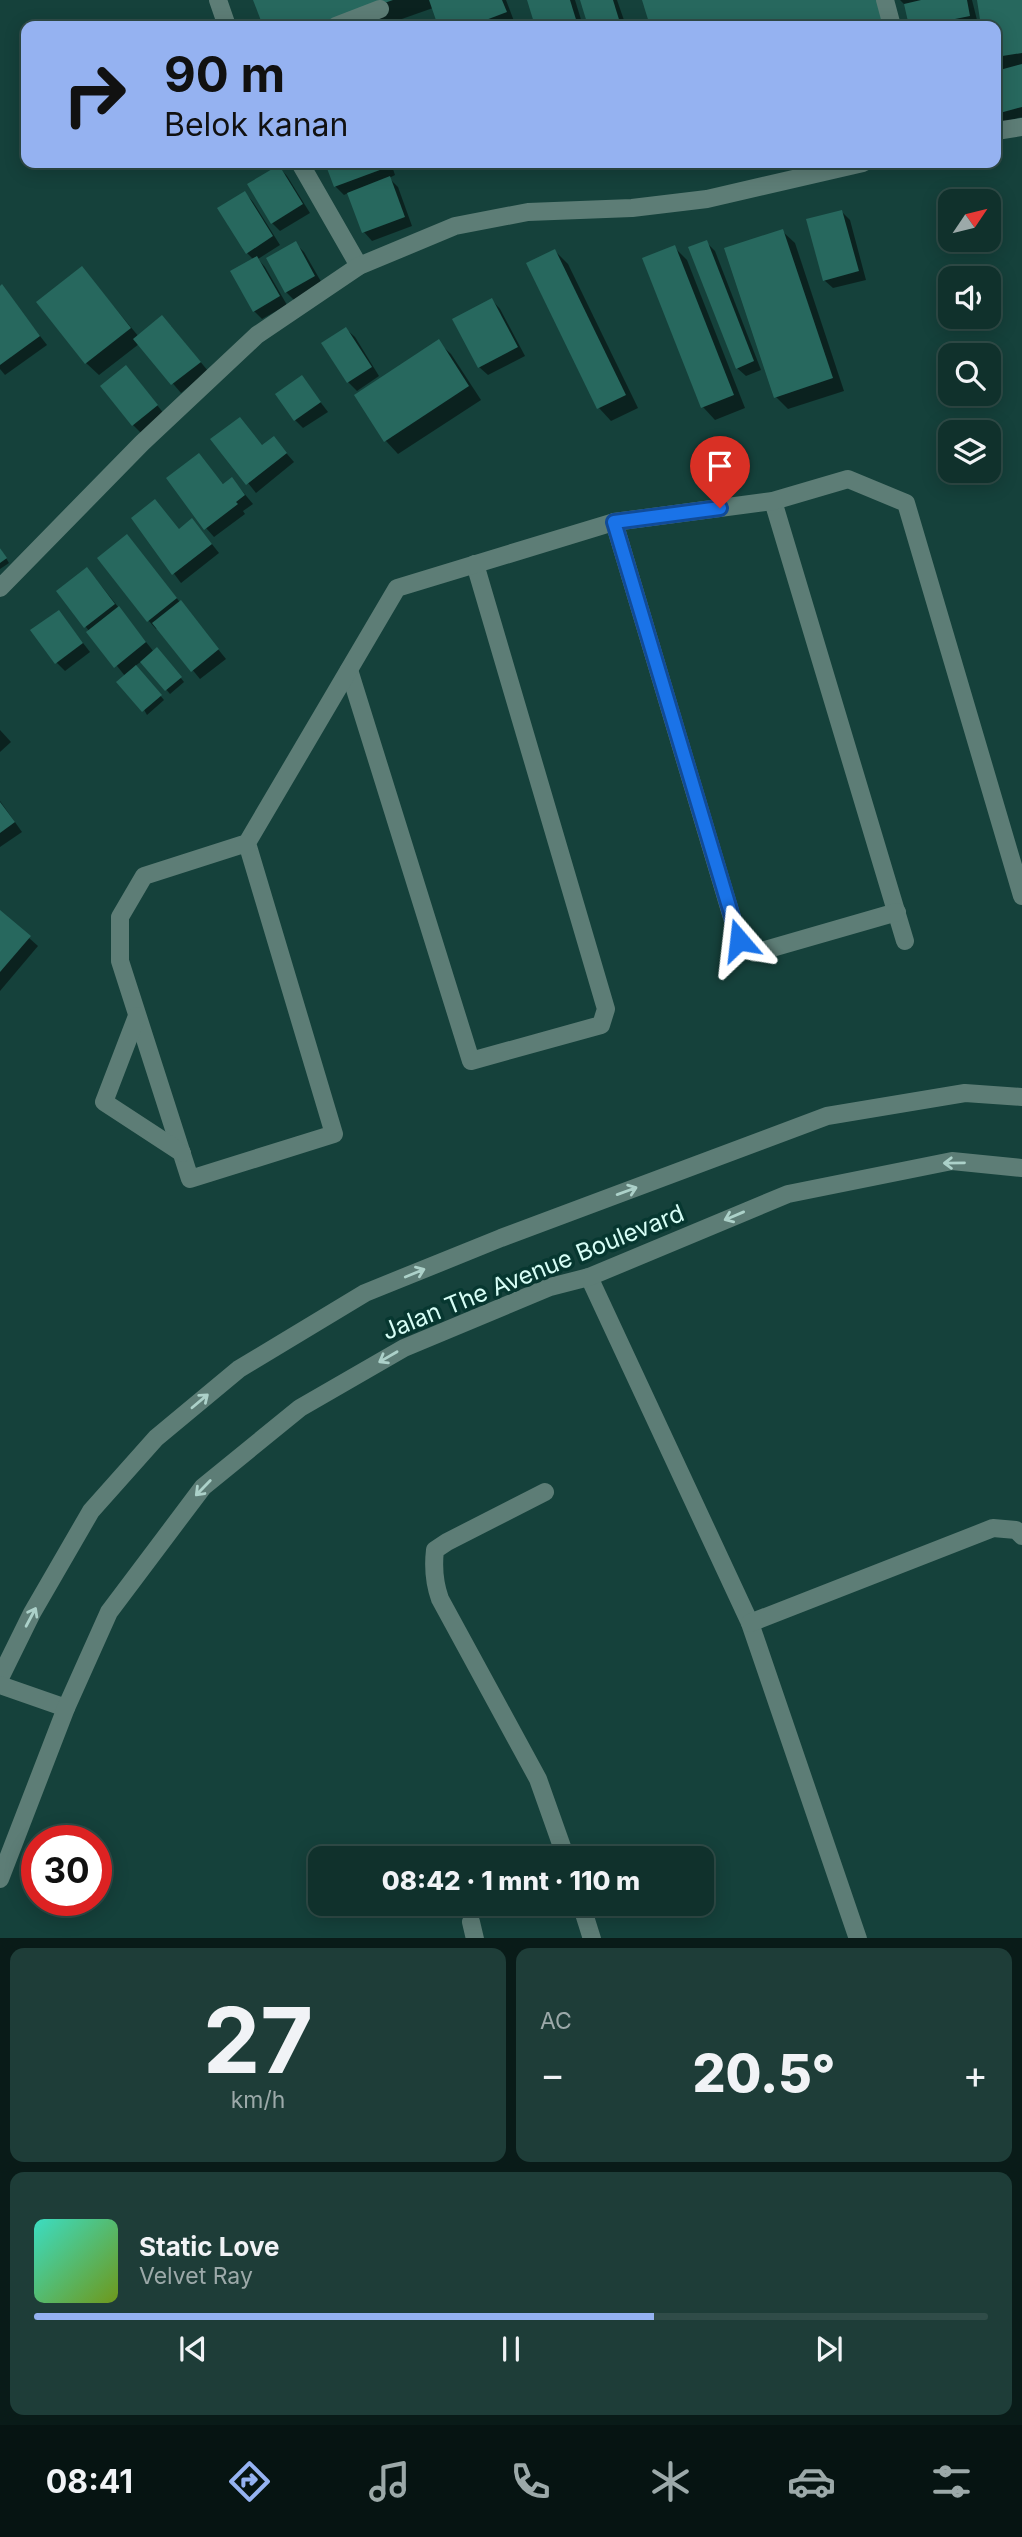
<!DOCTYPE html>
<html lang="id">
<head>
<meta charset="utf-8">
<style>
	body { margin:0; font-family:Inter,sans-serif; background:#1e3d38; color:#f1f3f6; height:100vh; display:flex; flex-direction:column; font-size:26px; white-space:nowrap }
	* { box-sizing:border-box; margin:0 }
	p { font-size:23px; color:#9ca9a9 }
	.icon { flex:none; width:38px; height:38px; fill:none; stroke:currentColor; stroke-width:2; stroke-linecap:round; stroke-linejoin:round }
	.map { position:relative; height:1938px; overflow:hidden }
	.panel { display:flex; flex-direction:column; gap:10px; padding:10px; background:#091b18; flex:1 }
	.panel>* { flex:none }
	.hud { position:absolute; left:21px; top:21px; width:980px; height:147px; border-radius:14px; box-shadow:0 4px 18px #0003,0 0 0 2px #304c48; background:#95b2f1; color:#111; overflow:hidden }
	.needle { width:46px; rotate:55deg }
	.buttons { position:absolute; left:938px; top:189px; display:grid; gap:14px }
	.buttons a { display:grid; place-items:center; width:63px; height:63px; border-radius:14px; background:#10312c; box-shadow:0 4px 18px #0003,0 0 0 2px #304c48; font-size:35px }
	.speed { position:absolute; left:21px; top:1825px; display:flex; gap:14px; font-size:35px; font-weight:700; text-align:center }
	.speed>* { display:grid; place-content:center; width:91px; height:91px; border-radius:50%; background:#10312c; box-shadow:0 4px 18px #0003,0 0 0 2px #304c48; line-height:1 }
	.speed .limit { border:10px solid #d22; background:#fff; color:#111 }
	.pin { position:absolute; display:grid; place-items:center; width:60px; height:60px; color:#fff; margin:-72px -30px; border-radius:50% 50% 50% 0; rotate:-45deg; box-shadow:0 0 7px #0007 }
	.pin .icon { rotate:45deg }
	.me { position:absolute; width:77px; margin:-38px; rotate:343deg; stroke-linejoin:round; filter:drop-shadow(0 0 5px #0008) }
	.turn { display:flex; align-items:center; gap:24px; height:147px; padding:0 28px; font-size:32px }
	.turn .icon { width:91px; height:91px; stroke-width:2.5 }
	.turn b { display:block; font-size:49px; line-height:60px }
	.big { font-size:52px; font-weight:800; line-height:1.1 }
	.panel .widget { flex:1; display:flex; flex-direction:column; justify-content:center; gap:10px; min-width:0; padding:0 24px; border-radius:14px; background:#1e3d38 }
	.panel .dial { align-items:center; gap:0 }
	.dial b { font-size:91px; line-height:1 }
	.song { display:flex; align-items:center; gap:21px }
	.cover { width:84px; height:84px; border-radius:10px; background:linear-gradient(135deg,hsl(170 70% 55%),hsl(80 70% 35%)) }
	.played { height:7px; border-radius:4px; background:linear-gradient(90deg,#95b2f1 65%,#304c48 65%) }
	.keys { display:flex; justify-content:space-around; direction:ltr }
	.heat { display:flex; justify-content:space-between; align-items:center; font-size:38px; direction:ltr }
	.panel .tiles { flex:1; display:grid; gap:10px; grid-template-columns:1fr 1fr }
	.widget:last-child { grid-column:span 2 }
	.trip { position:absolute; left:308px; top:1846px; width:406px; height:70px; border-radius:14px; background:#10312c; box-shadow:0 4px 18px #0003,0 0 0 2px #304c48; font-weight:800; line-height:70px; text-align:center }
	.tabs { display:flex; height:112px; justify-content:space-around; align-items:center; background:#061412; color:#9ca9a9 }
	.tabs .icon { width:49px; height:49px }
	.tabs .selected { color:#95b2f1 }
	.tabs b { font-size:32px; color:#f1f3f6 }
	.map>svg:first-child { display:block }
	.shadow { fill:#0007 }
	.building { fill:#27685e }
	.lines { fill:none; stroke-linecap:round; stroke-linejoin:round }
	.minor { stroke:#5d7d76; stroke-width:18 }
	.oneway { stroke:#acd1c9 }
	.route-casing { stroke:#114b97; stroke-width:18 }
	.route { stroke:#1a73e8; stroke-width:12 }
	.labels { text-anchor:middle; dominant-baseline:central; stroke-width:7; stroke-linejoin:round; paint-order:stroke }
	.street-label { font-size:24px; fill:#d7fef6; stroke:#073730 }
</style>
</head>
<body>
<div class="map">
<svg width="1022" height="1939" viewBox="0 0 1022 1939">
	<rect width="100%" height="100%" fill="#15413b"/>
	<g class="shadow">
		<path d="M255 0H506L514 21 509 23 512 26H440L433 8 382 26H265Z"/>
		<path d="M529 0H575L583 26H537Z"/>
		<path d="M582 0H617L626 26H590Z"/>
		<path d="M644 0 897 26H652Z"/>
		<path d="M900 0H972L978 24 974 25 976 26H910L906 6Z"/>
		<path d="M979 0H1022V117L996 124V73L1001 71 996 66V26H983Z"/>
		<path d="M327 163H391L395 175 389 178 398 187 412 226 372 241 364 232 348 193 344 195 335 186Z"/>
		<path d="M279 167 287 176 310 213 280 231 272 223Z"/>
		<path d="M245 193 253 202 280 245 258 259 265 267 287 305 262 319 254 311V260L247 253Z"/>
		<path d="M842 212 850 220 866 280 833 288 824 280Z"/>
		<path d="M782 231 795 243 844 391 788 409 776 397Z"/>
		<path d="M706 242 715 251 761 370 746 376 737 368Z"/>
		<path d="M296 244 304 252 323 285 295 301 286 292 268 259Z"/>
		<path d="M674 247 687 260 745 408 715 420 703 407Z"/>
		<path d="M555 251 568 264 638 408 611 421 599 408Z"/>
		<path d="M82 268 139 337 171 326 208 371 181 393 139 344 99 375 86 363Z"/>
		<path d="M2 287 47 345 5 375 0 369V288Z"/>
		<path d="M492 300 500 309 525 356 488 375 479 367Z"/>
		<path d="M346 329 355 337 379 376 357 391 348 382Z"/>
		<path d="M438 342 451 354 481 400 398 454 386 441 356 396Z"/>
		<path d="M134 376 165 415 141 433 133 425Z"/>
		<path d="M302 378 328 412 303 428 295 420Z"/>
		<path d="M213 439 263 447 274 439 294 462 256 493Z"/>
		<path d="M199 455 224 485 232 479 253 504 243 511 245 514 214 537 206 528Z"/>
		<path d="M133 519 180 530 200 529 219 553 181 583Z"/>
		<path d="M127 537 226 659 200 679 158 628 156 629 148 620Z"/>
		<path d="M0 548 9 563 0 569Z"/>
		<path d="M95 578 154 652 161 653 184 682 170 694 142 661 135 666 164 700 147 715 125 676 58 592Z"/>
		<path d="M59 612 90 652 65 671 57 663Z"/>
		<path d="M0 730 11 742 0 752Z"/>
		<path d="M0 801 22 832 0 847Z"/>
		<path d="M0 912 38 946 0 991Z"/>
	</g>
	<g class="building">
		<path d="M253 0H393L319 26H263Z"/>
		<path d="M429 0H502L507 12 470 26H438Z"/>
		<path d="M527 0H570L578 26H535Z"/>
		<path d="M580 0H613L621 26H588Z"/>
		<path d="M642 0H879L887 26H650Z"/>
		<path d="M921 0H967L970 16 920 26H909L904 4Z"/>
		<path d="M977 0H1022V53L996 57V26H981Z"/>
		<path d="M972 20 974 26H948V25Z"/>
		<path d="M1022 64V107L996 114V71Z"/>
		<path d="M325 163H387L388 167 334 187Z"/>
		<path d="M279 165 303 204 271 224 247 184Z"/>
		<path d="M390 176 405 217 362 233 347 193Z"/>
		<path d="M245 191 273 236 246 254 217 208Z"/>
		<path d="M842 210 859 271 823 281 806 219Z"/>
		<path d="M783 229 833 378 774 398 724 248Z"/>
		<path d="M707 240 754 361 736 369 688 247Z"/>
		<path d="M296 241 315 276 285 293 266 258Z"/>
		<path d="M675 245 734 395 701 408 642 258Z"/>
		<path d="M555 249 626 395 597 409 526 263Z"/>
		<path d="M257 256 280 296 253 312 230 271Z"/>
		<path d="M82 266 131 328 85 364 36 302Z"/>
		<path d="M2 284 40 336 0 365V286Z"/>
		<path d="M492 298 518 347 478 368 452 319Z"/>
		<path d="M162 315 201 362 171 385 133 339Z"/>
		<path d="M346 327 372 367 347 383 321 343Z"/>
		<path d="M439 339 469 386 384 442 354 395Z"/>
		<path d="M126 365 158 405 132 426 100 386Z"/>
		<path d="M302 375 321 402 294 421 275 394Z"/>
		<path d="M240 417 262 445 274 436 287 453 246 485 210 439Z"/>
		<path d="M199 453 223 484 232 477 245 495 236 502 238 504 204 530 166 478Z"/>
		<path d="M155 499 179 529 192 518 212 544 172 575 131 518Z"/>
		<path d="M127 534 177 598 147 622 97 558Z"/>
		<path d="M0 548 7 558 0 563Z"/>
		<path d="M87 567 115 604 84 628 56 591Z"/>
		<path d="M181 600 219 649 191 672 152 623Z"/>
		<path d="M119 606 146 642 114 668 86 632Z"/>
		<path d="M59 610 83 643 55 664 30 630Z"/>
		<path d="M157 647 182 677 165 691 140 662Z"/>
		<path d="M136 665 162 695 142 712 116 682Z"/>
		<path d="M0 802 15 822 0 833Z"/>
		<path d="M0 910 31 936 0 972Z"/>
	</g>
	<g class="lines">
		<g class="minor">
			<path d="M218 0 227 26"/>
			<path d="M885 0 892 26"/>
			<path d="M336 26 380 9"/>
			<path d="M996 131 1022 127"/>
			<path d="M300 163 359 266"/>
			<path d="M773 501 905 941"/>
			<path d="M614 522 739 941 755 953 897 912"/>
			<path d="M0 588 142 443 257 335 359 266 455 226 528 212 632 208 707 199 863 163"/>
			<path d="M349 670 471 1061 601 1025 606 1009 475 564"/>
			<path d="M247 843 334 1134 190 1179 120 961V917L144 876 247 843 397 588 614 522 773 501 848 479 906 503 1022 896"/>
			<path d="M137 1016 104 1102 182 1153"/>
			<path d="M589 1277 750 1623 858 1939"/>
			<path d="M545 1492 447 1542 435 1550C433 1567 434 1582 440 1599L538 1779 566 1858"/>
			<path d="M750 1623 993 1528 1016 1530 1022 1536"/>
			<path d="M0 1678 32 1613 91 1511 156 1438 239 1369 365 1293 501 1238 827 1116 965 1093 1022 1097"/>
			<path d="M0 1685 66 1708"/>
			<path d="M0 1879 66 1708 109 1612 203 1487 300 1408 404 1348 550 1287 589 1277 788 1194 952 1161 1022 1168"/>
			<path d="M581 1904 592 1939"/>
			<path d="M471 1922 475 1939"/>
		</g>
	</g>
	<defs><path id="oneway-shaft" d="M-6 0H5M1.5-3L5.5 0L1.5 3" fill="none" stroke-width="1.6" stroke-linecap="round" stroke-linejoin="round" transform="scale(1.75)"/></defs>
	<g class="oneway">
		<use href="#oneway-shaft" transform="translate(954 1163) rotate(179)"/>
		<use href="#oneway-shaft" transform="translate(627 1191) rotate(-20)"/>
		<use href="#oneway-shaft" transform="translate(734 1216) rotate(157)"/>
		<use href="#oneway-shaft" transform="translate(415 1273) rotate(-22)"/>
		<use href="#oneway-shaft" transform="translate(388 1357) rotate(150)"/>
		<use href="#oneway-shaft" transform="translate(200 1401) rotate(-40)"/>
		<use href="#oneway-shaft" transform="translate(203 1488) rotate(134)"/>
		<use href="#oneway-shaft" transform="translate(31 1617) rotate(-62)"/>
	</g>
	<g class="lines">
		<g class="route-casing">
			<path id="route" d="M720 508 614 522 739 940"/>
		</g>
		<use href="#route" class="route"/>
	</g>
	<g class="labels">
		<g class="street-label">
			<text transform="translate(533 1272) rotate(-22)">Jalan The Avenue Boulevard</text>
		</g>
	</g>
</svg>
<div class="buttons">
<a><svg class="needle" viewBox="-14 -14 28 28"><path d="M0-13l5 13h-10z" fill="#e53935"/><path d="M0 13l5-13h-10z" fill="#9ca9a9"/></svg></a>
<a><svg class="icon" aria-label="sound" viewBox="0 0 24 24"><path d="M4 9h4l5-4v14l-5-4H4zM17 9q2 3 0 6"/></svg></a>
<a><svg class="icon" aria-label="search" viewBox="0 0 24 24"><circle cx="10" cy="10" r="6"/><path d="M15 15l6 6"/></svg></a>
<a><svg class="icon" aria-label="layers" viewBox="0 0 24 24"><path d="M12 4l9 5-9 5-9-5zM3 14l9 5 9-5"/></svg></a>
</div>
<div class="speed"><div class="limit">30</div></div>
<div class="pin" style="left:720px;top:508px;background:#d93025"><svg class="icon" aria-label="arrive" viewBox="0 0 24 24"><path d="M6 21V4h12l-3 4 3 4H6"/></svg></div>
<svg class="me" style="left:739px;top:940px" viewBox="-20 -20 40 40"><path d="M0-17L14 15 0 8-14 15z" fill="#1a73e8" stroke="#fff" stroke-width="4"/></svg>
<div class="trip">08:42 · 1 mnt · 110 m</div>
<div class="hud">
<div class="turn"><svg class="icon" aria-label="right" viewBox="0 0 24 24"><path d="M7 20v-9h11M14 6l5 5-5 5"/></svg><div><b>90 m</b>Belok kanan</div></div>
</div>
</div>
<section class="panel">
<div class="tiles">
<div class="widget dial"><b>27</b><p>km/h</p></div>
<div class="widget"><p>AC</p>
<div class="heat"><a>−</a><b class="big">20.5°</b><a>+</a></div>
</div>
<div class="widget">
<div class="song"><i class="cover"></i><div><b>Static Love</b><p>Velvet Ray</p></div></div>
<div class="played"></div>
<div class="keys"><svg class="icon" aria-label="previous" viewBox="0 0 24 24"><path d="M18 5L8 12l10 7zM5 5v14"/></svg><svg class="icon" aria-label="pause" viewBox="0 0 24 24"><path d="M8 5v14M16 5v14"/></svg><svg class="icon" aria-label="next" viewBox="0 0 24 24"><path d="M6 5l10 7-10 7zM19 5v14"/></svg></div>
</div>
</div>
</section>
<nav class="tabs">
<b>08:41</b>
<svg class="icon selected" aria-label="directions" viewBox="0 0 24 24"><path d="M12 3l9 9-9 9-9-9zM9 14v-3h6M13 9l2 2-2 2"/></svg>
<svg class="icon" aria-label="music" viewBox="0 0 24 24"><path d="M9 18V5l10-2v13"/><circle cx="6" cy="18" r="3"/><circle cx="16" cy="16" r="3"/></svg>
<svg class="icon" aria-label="phone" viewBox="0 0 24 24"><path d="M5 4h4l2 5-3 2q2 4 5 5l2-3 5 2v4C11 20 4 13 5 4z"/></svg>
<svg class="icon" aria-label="climate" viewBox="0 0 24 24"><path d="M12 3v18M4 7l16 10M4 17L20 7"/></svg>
<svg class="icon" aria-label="car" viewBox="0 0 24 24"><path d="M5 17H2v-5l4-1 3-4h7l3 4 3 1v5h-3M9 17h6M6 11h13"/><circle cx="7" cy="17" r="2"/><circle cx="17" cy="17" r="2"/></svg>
<svg class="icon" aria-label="filters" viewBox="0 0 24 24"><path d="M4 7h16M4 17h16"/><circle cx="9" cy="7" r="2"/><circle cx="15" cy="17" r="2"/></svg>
</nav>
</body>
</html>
